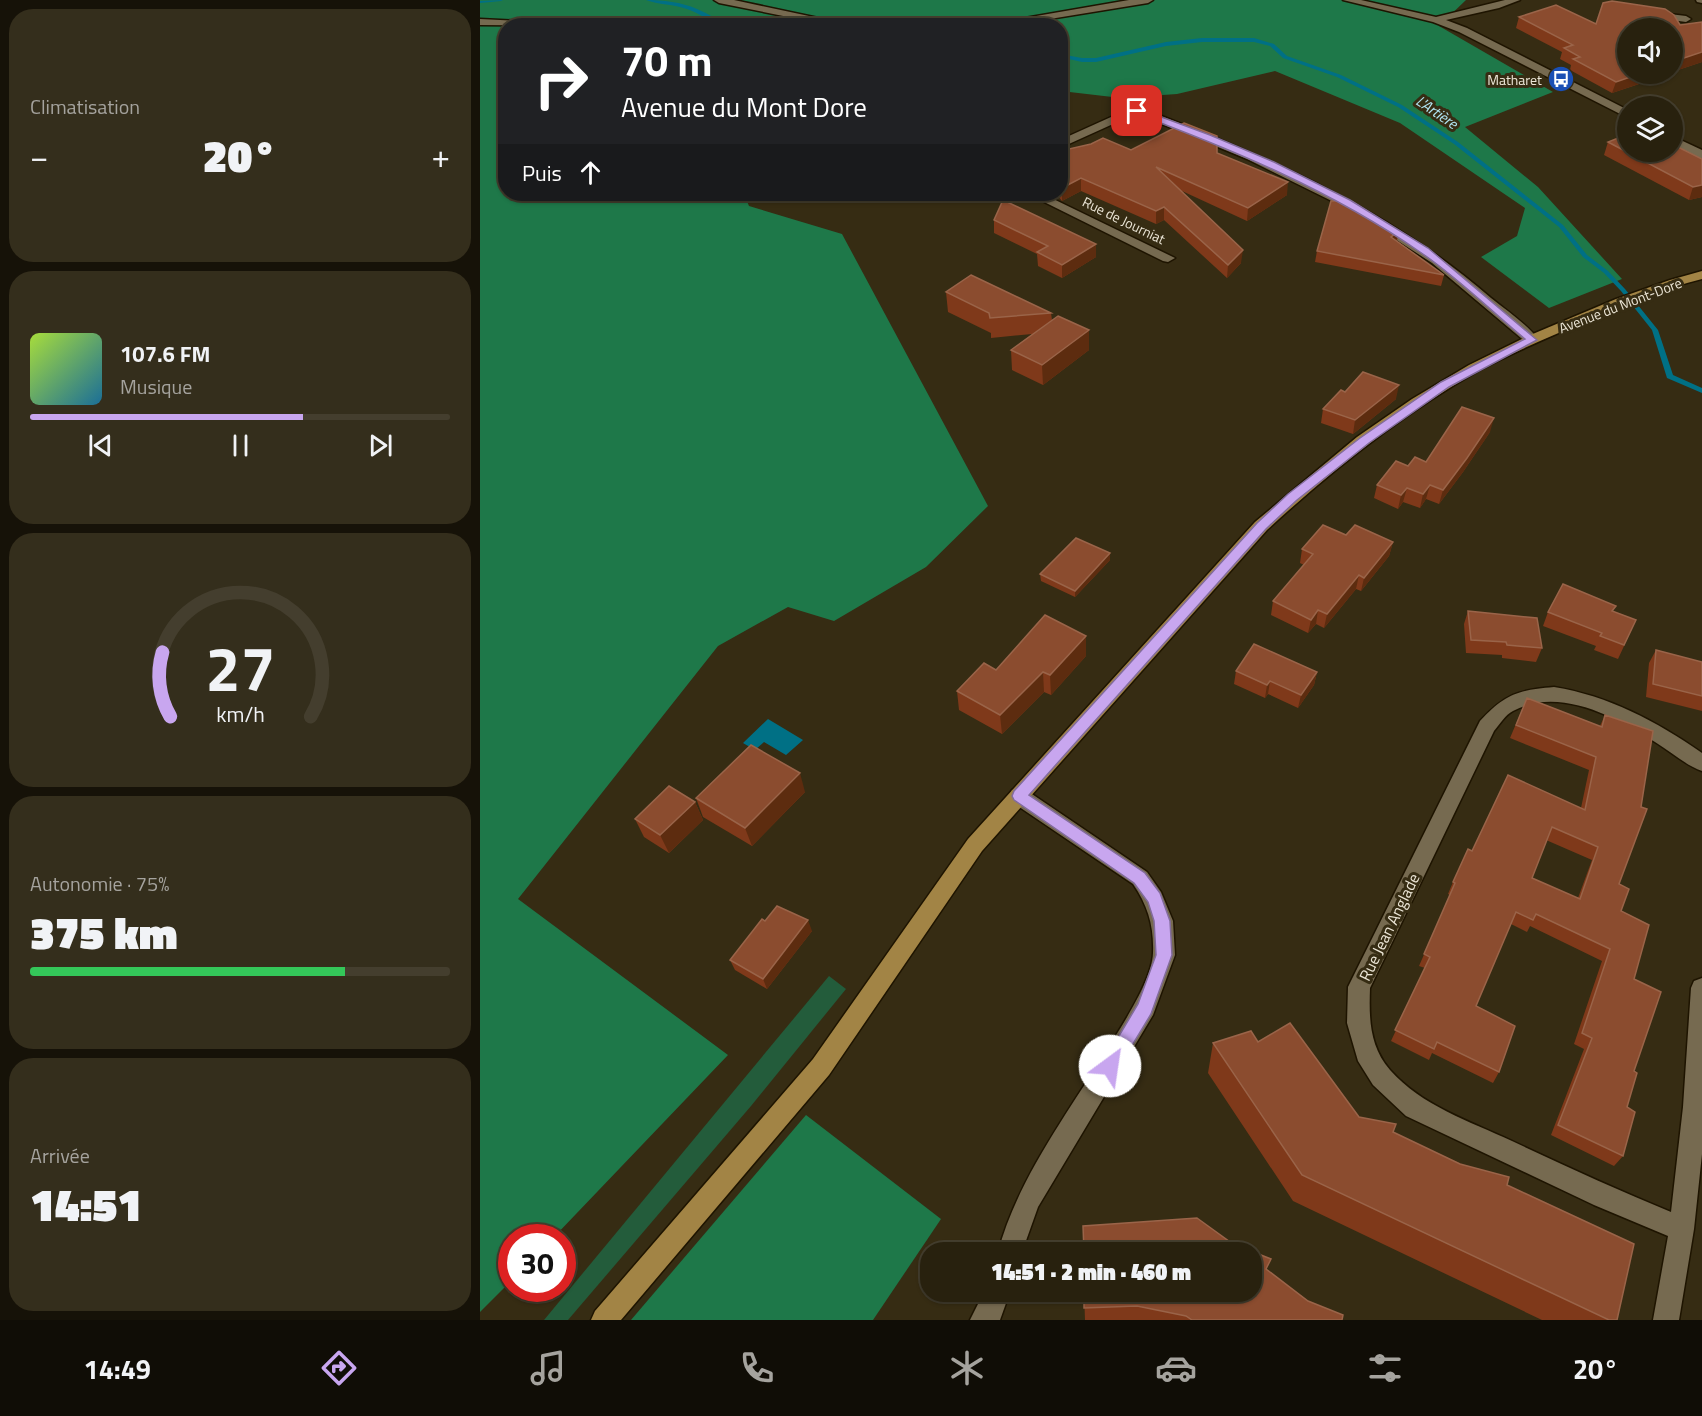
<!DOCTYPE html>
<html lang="fr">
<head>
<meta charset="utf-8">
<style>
	body { margin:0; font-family:"Titillium Web",sans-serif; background:#342e1c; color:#f1f3f6; height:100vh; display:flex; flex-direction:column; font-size:22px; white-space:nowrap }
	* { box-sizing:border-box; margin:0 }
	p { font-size:20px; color:#a5a39e }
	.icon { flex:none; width:33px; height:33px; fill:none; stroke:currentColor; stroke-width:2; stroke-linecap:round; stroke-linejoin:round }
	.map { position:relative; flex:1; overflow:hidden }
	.side { display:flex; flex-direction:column; gap:9px; padding:9px; background:#161208; width:480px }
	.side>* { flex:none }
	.banner { position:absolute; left:18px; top:18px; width:570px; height:183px; border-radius:24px; box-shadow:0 2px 4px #0004,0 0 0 2px #443e2e; background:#202124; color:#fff; overflow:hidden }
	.buttons { position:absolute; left:1137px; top:18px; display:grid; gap:12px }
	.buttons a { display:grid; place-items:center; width:66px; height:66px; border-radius:50%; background:#28210e; box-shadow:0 2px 4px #0004,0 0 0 2px #443e2e; font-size:30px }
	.speed { position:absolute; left:18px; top:1224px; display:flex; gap:12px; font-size:30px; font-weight:700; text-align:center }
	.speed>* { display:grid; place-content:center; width:78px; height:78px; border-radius:50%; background:#28210e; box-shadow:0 2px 4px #0004,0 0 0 2px #443e2e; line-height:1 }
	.speed .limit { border:9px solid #d22; background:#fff; color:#111 }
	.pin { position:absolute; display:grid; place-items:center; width:51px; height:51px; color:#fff; margin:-26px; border-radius:12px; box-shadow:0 3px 9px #0006 }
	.me { position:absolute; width:66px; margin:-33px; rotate:31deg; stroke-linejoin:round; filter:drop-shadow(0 0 4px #0008) }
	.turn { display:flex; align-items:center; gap:21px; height:126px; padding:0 24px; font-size:27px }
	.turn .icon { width:78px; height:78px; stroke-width:2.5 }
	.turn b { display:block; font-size:42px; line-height:51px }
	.then { display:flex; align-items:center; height:57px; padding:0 24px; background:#0003; gap:12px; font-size:22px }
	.big { font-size:45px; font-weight:800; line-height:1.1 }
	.side .tile { flex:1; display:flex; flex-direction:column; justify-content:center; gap:9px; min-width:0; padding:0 21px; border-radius:24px; background:#342e1c }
	.side .dial { align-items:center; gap:0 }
	.dial svg { height:156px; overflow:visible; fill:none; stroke:#443e2e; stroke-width:7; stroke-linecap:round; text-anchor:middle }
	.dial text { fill:#f1f3f6; stroke:none }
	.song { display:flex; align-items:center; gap:18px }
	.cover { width:72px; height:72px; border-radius:9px; background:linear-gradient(135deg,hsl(80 70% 55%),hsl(200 70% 35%)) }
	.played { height:6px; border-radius:3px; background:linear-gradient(90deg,#c8a6ef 65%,#443e2e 65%) }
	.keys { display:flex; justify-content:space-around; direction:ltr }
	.heat { display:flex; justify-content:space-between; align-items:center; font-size:33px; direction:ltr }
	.charge { height:9px; border-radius:4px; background:linear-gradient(90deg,#34c759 75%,#443e2e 0) }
	.trip { position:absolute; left:440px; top:1242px; width:342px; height:60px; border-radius:24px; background:#28210e; box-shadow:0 2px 4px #0004,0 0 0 2px #443e2e; font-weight:800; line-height:60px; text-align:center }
	.tab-bar { display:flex; height:96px; justify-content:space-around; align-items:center; background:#100d06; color:#a5a39e }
	.tab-bar .icon { width:42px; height:42px }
	.tab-bar .active { color:#c8a6ef }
	.tab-bar b { font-size:27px; color:#f1f3f6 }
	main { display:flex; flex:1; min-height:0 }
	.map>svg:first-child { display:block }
	.green { fill:#235c3b }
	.forest { fill:#1e7849 }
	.water { fill:#007085 }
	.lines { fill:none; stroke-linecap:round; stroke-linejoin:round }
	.stream { fill:#007085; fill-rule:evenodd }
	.minor-casing { stroke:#1e1400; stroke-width:3 }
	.major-casing { stroke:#1e1400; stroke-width:3 }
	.minor { fill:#766a50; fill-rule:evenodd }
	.major { fill:#a28445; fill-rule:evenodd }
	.wall { fill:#7f391a; fill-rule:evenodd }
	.shaded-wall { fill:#5d2c0f }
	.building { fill:#8b4c2f; stroke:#9a6449; stroke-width:1.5; fill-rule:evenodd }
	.route { fill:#c8a6ef; stroke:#826c9b; stroke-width:1.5 }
	.labels { text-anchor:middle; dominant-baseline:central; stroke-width:6; stroke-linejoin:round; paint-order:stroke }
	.far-poi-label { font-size:14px; fill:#ede7d8; stroke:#362c13; text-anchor:end }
	.far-street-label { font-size:14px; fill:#ede7d8; stroke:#362c13 }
	.far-water-label { font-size:15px; font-style:italic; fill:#b1e6f4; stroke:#362c13 }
	.street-label { font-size:16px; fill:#ede7d8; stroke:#362c13 }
</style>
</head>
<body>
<main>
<section class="side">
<div class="tile"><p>Climatisation</p>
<div class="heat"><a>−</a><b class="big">20°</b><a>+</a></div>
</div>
<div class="tile">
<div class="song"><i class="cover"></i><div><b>107.6 FM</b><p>Musique</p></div></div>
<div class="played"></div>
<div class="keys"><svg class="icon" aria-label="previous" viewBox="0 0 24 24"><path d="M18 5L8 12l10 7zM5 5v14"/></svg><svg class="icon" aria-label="pause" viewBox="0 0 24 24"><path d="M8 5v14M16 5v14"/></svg><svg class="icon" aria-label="next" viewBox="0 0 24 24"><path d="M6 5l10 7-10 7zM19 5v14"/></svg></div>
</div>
<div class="tile dial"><svg viewBox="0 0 100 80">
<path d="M14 69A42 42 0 1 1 86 69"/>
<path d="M14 69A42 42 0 0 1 10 36" stroke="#c8a6ef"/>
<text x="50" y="56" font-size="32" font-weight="700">27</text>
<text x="50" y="72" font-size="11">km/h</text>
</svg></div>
<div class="tile"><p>Autonomie · 75%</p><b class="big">375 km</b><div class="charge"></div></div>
<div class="tile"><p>Arrivée</p><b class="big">14:51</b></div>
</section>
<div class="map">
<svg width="1222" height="1320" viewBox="0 0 1222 1320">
	<rect width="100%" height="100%" fill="#362c13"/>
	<path class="green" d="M349 976 366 989 271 1106 88 1320H64Z"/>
	<g class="forest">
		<path d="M0 0H986L959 26 1073 92 985 127 1058 187 1142 279 1069 308 1001 257 1037 236 1045 208 920 123 795 71 697 94 641 98 581 91 580 26H26V194H264L269 206 362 234 508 506 446 567 354 621 308 607 238 646 38 899 248 1055 74 1237 32 1238 31 1281 0 1312Z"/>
		<path d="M326 1115 461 1219 393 1320H151Z"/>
	</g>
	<path class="water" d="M288 719 323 740 306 755 284 742 275 750 263 743Z"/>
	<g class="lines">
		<g class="stream">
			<path d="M23 0 21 1 0 3V1Z"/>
			<path d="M166 0C183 0 201 2 217 9 229 14 239 21 251 26 231 26 225 15 207 9 194 4 178 5 166 0Z"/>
			<path d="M722 38H774L794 44 807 56 861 75 922 105 978 142 1083 225 1107 255 1128 271 1145 289 1178 330 1193 375 1222 388V393L1187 378 1172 330 1141 291 1124 273 1103 257 1079 227 974 144 918 107 857 77 803 58 790 46 774 42H722L686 46 616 62H602L580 57V54L602 58H616L686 42Z"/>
		</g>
		<g class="minor-casing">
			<g id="minor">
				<path d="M234 0H254L376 26H353L239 3Z"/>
				<path d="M649 0H673L668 3 526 26H498Z"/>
				<path d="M863 0H881L956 17 1025 0H1040L1019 8 966 20 987 28 1148 110V118L979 32 953 22Z"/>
				<path d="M1216 0H1222V3L1217 2Z"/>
				<path d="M1173 12 1206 16 1211 19 1206 22 1169 17 1168 15Z"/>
				<path d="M0 19 86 23 91 26 0 25Z"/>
				<path d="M651 108 666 110C790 158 910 210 1011 298 1027 311 1047 324 1059 340L1052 344 1047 343 952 263 872 211 767 159 660 115H653L580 148V140Z"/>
				<path d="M1192 136 1222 150V159L1192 144Z"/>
				<path d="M548 194H563L695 258 688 262 683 261Z"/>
				<path d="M1074 687C1129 696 1176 721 1222 753V771C1205 765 1190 751 1175 742 1136 717 1079 686 1033 711 1025 715 1020 724 1014 731L890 988C889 1017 889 1046 910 1070 942 1106 989 1121 1032 1141 1085 1166 1138 1190 1191 1212L1203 1107 1211 988 1214 981 1222 978V1154L1214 1229 1199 1320H1173L1188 1236 1114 1205 926 1116 893 1085 878 1061 867 1023 868 987 1000 721C1025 694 1038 690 1074 687Z"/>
				<path d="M539 788 546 790 667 872 681 892 693 921 695 955 673 1015 558 1207 542 1252H518C538 1178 588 1113 628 1048 643 1024 672 980 673 953 674 926 668 906 653 884L532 802 529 796 532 790Z"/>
				<path d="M504 1292H530L520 1320H490Z"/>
			</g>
		</g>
		<g class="major-casing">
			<path id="major" d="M1222 271V279C1182 289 1144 305 1106 321 1070 337 1033 352 998 371 921 415 852 470 787 530L502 851 349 1075 141 1320H111L115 1311 333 1059 488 839 775 522 877 437 932 399 989 365 1048 336 1136 299 1190 280Z"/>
		</g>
		<use href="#minor" class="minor"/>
		<use href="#major" class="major"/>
	</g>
	<g class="wall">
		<path d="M1132 1 1185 9 1194 15 1200 25 1222 22V62L1192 72V28H1148V74H1189L1132 93 1090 70 1091 65 1080 59 1082 52 1036 28 1039 17 1076 5 1116 24 1123 3Z"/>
		<path d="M1128 142 1192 152 1222 197 1209 200 1124 155Z"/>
		<path d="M651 150 737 153 807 195 767 221 702 191 761 263 747 278 684 220 676 224 601 191 582 201 576 194H580V151Z"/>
		<path d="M514 220 616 257 582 278 558 266 557 254 514 233Z"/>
		<path d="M919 231 917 241 964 275 961 286 835 262 837 251Z"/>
		<path d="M466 292 571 313 572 320 609 330V350L563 385 532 370 531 350 552 334 511 338V333L468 312Z"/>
		<path d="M865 392 916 399 873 434 841 423 843 409Z"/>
		<path d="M1010 432 983 472 959 504 946 499 940 508 923 502 918 509 894 498 897 485 928 466 946 462Z"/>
		<path d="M866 535 913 542 909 556 881 591 876 589 844 628 836 624 828 633 791 615 793 601 824 565 820 563 822 549Z"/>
		<path d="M630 553V560L595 597 561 581 560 574Z"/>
		<path d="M988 611 1062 648 1056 662 1022 658V655L986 653 984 624Z"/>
		<path d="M1133 611 1156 620 1138 659 1114 650 1116 646 1063 626 1068 612Z"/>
		<path d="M1176 650 1222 662V711L1166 697 1169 663Z"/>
		<path d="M606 656 571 695 564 692 522 734 479 710 477 691 516 670Z"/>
		<path d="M756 671 837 672 834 685 818 708 788 694 785 698 754 684Z"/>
		<path d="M1047 698 1120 726 1125 715 1141 911 1154 979V1071L1147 1107 1143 1156 1134 1166 1071 1135 1104 1049 1094 1044 1122 961 1050 926 1047 932 1031 924 996 1006 1019 1072 1013 1083 952 1053 949 1060 911 1041 945 968 939 966 970 895 968 894 973 882 992 851 1101 808 1109 770 1030 738ZM1066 840 1112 860 1098 898 1052 878Z"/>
		<path d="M325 792 272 846 223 817 216 798Z"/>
		<path d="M215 802 223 820 189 853 164 837 155 819Z"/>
		<path d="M285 921 332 931 287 989 255 970 250 960Z"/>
		<path d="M778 1042 879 1117 1027 1185 1137 1320H1062L813 1201 728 1073 733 1043Z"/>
		<path d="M753 1244 828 1301 862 1320H605L604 1292Z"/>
	</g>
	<g class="shaded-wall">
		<path d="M1222 52V62L1192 72V62Z"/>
		<path d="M1159 74H1189L1132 93 1136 82Z"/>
		<path d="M601 178V191L582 201V188Z"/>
		<path d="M808 182 807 195 767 221 768 208Z"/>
		<path d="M1222 185V197L1209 200 1213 187Z"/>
		<path d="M684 207V220L676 224V211Z"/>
		<path d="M919 231 916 242 911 237Z"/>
		<path d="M616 244V257L582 278V265Z"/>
		<path d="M763 250 761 263 747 278 748 265Z"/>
		<path d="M609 330V350L563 385 562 365Z"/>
		<path d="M919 385 916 399 873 434 875 420Z"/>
		<path d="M1014 418 1010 432 983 472 959 504 963 490Z"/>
		<path d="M950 485 946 499 940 508 943 494Z"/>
		<path d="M927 488 923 502 918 509 921 495Z"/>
		<path d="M913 542 909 556 881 591 884 578Z"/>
		<path d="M630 553V560L595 597V591Z"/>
		<path d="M879 575 876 589 844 628 847 614Z"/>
		<path d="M838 610 836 624 828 633 831 620Z"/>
		<path d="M606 636V656L571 695 570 675Z"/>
		<path d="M563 672 564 692 522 734 520 715Z"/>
		<path d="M837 672 834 685 818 708 821 695Z"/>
		<path d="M790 681 788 694 785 698 787 685Z"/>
		<path d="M320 773 325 792 272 846 265 828Z"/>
		<path d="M215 802 223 820 189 853 180 835Z"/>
		<path d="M328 920 332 931 287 989 283 979Z"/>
	</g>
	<g class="building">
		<path d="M1132 1 1185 9 1194 15 1200 25 1222 22V52L1192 62V28H1148V74H1159L1136 82 1093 59 1100 57 1084 48 1093 45 1039 17 1076 5 1116 24 1123 3Z"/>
		<path d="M704 123 737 136V153L808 182 768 208 676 167 763 250 748 265 684 207 676 211 601 178 582 188 580 186V151L611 144 623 138 651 150Z"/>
		<path d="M1148 134V152H1192V144L1222 159V185L1213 187 1128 142Z"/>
		<path d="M523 200 616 244 582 265 557 252 568 246 514 220Z"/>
		<path d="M851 201H871L919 231 911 237 964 275 837 251Z"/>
		<path d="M491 275 571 313 510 318 509 313 466 292Z"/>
		<path d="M578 316 609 330 562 365 531 350Z"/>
		<path d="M883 372 919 385 875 420 843 409 861 390 865 392Z"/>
		<path d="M982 407 1014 418 987 458 963 490 950 485 943 494 927 488 921 495 897 485 916 461 928 466 935 457 946 462Z"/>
		<path d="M843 525 866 535 875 525 913 542 884 578 879 575 847 614 838 610 831 620 793 601 833 554 822 549Z"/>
		<path d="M596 538 630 553 595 591 560 574Z"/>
		<path d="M1083 584 1136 606 1132 611 1156 620 1144 645 1120 636 1122 633 1068 612Z"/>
		<path d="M988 611 1057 618 1062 648 1027 645 1026 642 991 640Z"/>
		<path d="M565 615 606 636 570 675 563 672 520 715 477 691 504 663 516 670Z"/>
		<path d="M774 644 837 672 821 695 790 681 787 685 756 671Z"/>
		<path d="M1176 650 1222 662V696L1173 684Z"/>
		<path d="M1047 698 1122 727 1125 715 1173 731 1161 807 1167 809 1139 884 1149 889 1141 911 1169 925 1154 979 1181 992 1154 1071 1157 1073 1147 1107 1155 1112 1143 1156 1078 1125 1112 1038 1102 1033 1130 949 1056 914 1053 920 1036 912 996 1006 1035 1026 1019 1072 957 1042 954 1049 915 1030 950 957 944 954 975 883 973 882 988 849 992 851 1028 775 1105 810 1116 757 1036 725ZM1072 827 1118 847 1100 899 1052 878Z"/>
		<path d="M271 745 320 773 265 828 216 798Z"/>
		<path d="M189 786 215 802 180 835 155 819Z"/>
		<path d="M297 906 328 920 283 979 250 960 282 919 285 921Z"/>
		<path d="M810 1023 879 1117 916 1124 913 1132 980 1164 1029 1177 1027 1185 1154 1244 1137 1320H1129L822 1175 733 1043 771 1031 778 1042Z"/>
		<path d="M717 1218 753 1244 791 1259 786 1269 828 1301 863 1315 862 1320H712L706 1316 657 1306 604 1308V1292H771V1252H604L603 1226Z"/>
	</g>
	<path class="route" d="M654 109H660L730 135 794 162 870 200 948 248 1057 340 969 387 889 443 817 500 786 529 549 795 665 873 680 893 690 921 692 955 671 1014 636 1072 630 1074 624 1072 621 1066 658 1004 676 955 674 921 668 902 654 883 534 800 532 796 534 791 777 523 808 494 880 438 961 382 1045 339C1010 310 977 277 940 252 852 191 754 150 654 113Z"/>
	<defs>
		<g id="bus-disc" transform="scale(1.35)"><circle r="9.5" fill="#1a4fb4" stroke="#362c13"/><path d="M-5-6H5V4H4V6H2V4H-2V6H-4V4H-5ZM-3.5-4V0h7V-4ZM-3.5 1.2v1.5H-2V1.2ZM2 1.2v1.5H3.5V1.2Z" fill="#fff"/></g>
	</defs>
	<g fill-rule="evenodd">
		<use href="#bus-disc" x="1081" y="79"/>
	</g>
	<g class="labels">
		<g class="far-poi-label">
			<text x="1062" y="79">Matharet</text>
		</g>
		<g class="far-street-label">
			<text transform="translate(644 220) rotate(26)">Rue de Journiat</text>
			<text transform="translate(1140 305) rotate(-21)">Avenue du Mont-Dore</text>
		</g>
		<g class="far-water-label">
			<text transform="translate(957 112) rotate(34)">L'Artière</text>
		</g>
		<g class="street-label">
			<text transform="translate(909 927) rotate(-64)">Rue Jean Anglade</text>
		</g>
	</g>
</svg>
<div class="buttons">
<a><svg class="icon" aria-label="sound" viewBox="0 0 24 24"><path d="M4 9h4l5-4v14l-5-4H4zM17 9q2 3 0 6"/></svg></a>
<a><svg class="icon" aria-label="layers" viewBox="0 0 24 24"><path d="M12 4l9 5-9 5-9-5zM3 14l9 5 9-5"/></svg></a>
</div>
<div class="speed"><div class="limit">30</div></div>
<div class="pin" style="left:657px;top:111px;background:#d93025"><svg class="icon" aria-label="arrive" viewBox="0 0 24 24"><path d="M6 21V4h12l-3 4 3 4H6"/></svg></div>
<svg class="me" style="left:630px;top:1066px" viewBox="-20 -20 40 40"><circle r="19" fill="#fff"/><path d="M0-13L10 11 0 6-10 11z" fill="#c8a6ef"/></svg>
<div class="trip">14:51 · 2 min · 460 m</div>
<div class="banner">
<div class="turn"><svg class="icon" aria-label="right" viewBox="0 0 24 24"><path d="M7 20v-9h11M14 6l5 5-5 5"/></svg><div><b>70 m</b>Avenue du Mont Dore</div></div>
<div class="then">Puis<svg class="icon" aria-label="ahead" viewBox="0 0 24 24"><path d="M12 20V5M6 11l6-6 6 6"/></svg></div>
</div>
</div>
</main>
<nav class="tab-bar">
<b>14:49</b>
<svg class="icon active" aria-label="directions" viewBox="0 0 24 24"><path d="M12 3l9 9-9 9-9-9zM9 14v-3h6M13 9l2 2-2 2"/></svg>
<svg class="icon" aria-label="music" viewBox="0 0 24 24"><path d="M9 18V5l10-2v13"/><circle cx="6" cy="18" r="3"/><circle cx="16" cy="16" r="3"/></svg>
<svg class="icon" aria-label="phone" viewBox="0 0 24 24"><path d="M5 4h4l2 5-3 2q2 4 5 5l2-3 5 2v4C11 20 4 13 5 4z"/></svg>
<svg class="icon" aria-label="climate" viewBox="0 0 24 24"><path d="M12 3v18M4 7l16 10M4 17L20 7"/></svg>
<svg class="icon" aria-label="car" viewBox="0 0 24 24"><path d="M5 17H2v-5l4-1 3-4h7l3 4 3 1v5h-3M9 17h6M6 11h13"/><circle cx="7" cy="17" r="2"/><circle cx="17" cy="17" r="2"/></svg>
<svg class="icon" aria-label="filters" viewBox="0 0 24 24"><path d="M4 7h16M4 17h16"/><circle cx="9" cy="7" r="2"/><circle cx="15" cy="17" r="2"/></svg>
<b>20°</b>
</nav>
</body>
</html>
